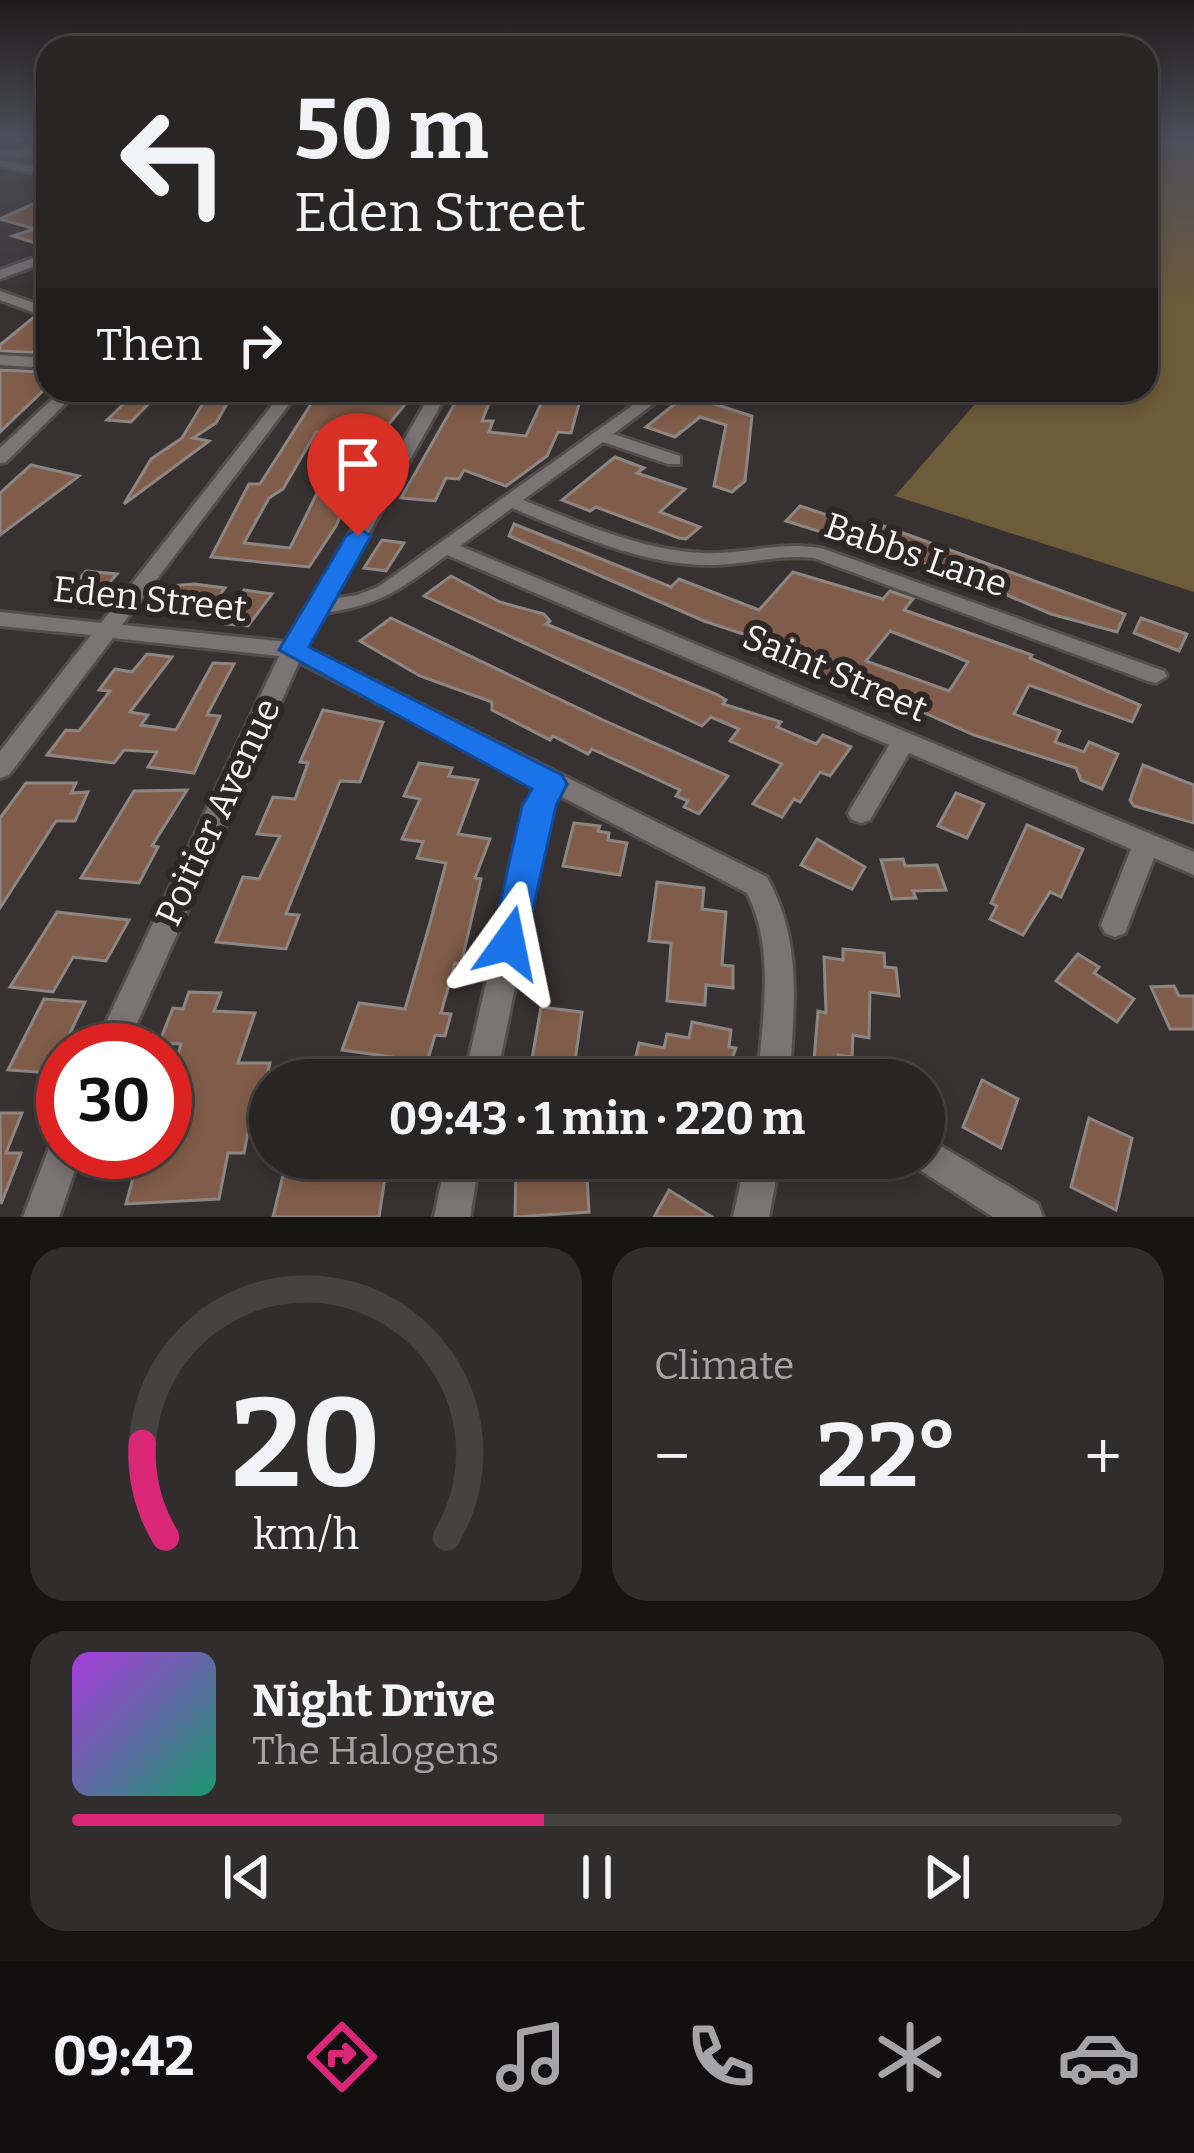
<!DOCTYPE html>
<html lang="en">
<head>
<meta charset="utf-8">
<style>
	body { margin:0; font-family:Bitter,serif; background:#322d2d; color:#f1f3f6; height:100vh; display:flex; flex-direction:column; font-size:45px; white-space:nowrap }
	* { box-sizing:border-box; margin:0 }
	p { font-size:39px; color:#a5a5a7 }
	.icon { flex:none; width:66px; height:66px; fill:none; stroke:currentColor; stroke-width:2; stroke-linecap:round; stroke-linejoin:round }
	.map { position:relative; height:1217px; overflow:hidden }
	.details { display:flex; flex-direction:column; gap:30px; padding:30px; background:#171414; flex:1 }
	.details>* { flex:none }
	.guide { position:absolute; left:36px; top:36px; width:1122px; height:366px; border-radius:36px; box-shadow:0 6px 18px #0003,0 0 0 3px #464242; background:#2a2525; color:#f1f3f6; overflow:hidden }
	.speed { position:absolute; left:36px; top:1023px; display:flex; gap:24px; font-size:60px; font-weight:700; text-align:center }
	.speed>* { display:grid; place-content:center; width:156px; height:156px; border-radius:50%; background:#2a2525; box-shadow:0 6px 18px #0003,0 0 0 3px #464242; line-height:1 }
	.speed .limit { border:18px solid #d22; background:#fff; color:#111 }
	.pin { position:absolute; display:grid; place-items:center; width:102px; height:102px; color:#fff; margin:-123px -51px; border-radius:50% 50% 50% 0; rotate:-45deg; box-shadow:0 0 12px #0007 }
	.pin .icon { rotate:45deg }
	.me { position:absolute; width:132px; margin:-66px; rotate:12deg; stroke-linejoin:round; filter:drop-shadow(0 0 9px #0008) }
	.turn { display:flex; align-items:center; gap:42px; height:252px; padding:0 60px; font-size:54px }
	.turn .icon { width:156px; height:156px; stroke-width:2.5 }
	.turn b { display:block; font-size:84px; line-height:102px }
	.then { display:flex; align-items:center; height:114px; padding:0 60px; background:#0003; gap:24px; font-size:45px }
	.big { font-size:90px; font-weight:700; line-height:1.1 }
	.details .widget { flex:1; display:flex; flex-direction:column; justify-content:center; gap:18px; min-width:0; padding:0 42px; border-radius:36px; background:#322d2d }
	.details .dial { align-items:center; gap:0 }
	.dial svg { height:312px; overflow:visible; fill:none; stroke:#464242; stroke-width:7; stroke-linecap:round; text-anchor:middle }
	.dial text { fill:#f1f3f6; stroke:none }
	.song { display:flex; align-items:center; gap:36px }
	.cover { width:144px; height:144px; border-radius:18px; background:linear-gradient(135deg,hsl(280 70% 55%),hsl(160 70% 35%)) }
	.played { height:12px; border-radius:6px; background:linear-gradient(90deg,#db2777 45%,#464242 45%) }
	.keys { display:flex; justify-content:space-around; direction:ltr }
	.heat { display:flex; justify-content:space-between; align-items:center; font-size:66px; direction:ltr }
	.details .tiles { flex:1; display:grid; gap:30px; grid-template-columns:1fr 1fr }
	.widget:last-child { grid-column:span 2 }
	.trip { position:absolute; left:249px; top:1059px; width:696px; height:120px; border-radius:60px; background:#2a2525; box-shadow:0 6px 18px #0003,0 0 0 3px #464242; font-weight:700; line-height:120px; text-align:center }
	.tabs { display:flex; height:192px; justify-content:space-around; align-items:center; background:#110f0f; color:#a5a5a7 }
	.tabs .icon { width:84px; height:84px }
	.tabs .active { color:#db2777 }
	.tabs b { font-size:54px; color:#f1f3f6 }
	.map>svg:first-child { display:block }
	.forest { fill:#6e5b3a }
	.building { fill:#805d4a; stroke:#8d8683; stroke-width:3; fill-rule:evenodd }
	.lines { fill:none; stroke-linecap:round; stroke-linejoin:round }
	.minor-casing { stroke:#534e4d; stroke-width:6 }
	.minor { fill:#7b7474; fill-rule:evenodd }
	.route { fill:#1a73e8; stroke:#114b97; stroke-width:3 }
	.labels { text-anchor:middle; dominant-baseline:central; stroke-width:12; stroke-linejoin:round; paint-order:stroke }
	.street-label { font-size:36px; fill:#f8f4f3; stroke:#2e2727 }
</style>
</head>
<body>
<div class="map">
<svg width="1194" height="1217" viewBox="0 0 1194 1217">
	<rect width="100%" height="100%" fill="#383131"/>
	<path class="forest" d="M1146 140H1194V592L895 496 987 390H1146Z"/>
	<g class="building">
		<path d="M48 197V247L13 236 35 229 0 219Z"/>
		<path d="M34 317 48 320V353L0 351V345Z"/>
		<path d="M0 370 48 372V386L0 432Z"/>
		<path d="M138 390H162L131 422 107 420Z"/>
		<path d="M211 390H235L216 423 193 438 209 441 124 504 151 459 182 438Z"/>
		<path d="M330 390H417L379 436 316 432 283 489 269 498 244 543 290 548 323 481 332 473 358 475 336 526 309 567 211 557 249 484H260L313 401 323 400Z"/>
		<path d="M547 391 582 393 571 433 558 432 547 456 506 486 464 470 459 479 446 478 435 501 401 498 459 396 491 398 482 421H493L489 432 526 436Z"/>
		<path d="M686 395 752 416 745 481 732 492 714 486 726 425 700 417 675 437 646 427Z"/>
		<path d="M615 457 644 468 637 473 685 489 660 512 700 527 686 539 679 538 596 507 590 511 562 500Z"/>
		<path d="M31 465 79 476 0 535V493Z"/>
		<path d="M800 506 879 532 884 526 906 534 1125 614 1117 632 1051 614 963 576 786 521Z"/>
		<path d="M514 524 671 587 679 579 759 610 793 572 883 599 890 591 913 599 904 610 1032 655 1030 658 1140 705 1132 722 1029 685 1014 714 1060 731 1055 742 1084 752 1089 742 1118 754 1102 789 1081 780 1076 768 974 735 851 680 841 682 789 659 781 652 785 648 704 621 509 536ZM890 631 954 656 968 662 949 691 866 661Z"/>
		<path d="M382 540 404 543 386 571 364 568Z"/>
		<path d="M86 571 117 574 95 599 64 596Z"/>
		<path d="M451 576 500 602 544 614 550 621 546 624 716 694 726 700 723 704 781 722 777 727 816 744 823 735 851 747 830 776 820 772 800 802 794 799 782 817 753 804 782 764 730 741 739 729 711 717 702 726 424 596Z"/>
		<path d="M194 584 225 588 207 612 157 605 170 586Z"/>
		<path d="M244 590 272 594 248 626 226 624Z"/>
		<path d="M391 618 603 720 728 776 699 814 684 807 688 801 676 796 680 790 592 749 588 754 553 736 550 740 492 710V702L420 676 360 641Z"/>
		<path d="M1141 618 1187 634 1179 651 1134 633Z"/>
		<path d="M147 654 172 657 130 712 148 715 141 725 176 730 213 663 234 664 207 715 220 716 194 773 148 767 157 752 124 750 114 763 47 755 66 730 79 731 110 691 99 690 115 669 132 672Z"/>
		<path d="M323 710 383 722 360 782 340 781 286 914 299 915 286 949 216 942 243 877 259 879 280 836 257 834 273 797 295 799 308 763 300 762Z"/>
		<path d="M419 763 452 768 449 776 478 780 458 834 490 839 475 878 481 879 461 964 455 963 441 1013 451 1014 445 1036 435 1035 424 1073 389 1068 392 1057 342 1050 359 1003 405 1009 430 923 446 863 417 858 423 842 402 839 420 799 404 796Z"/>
		<path d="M1143 765 1194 785V823L1134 806 1130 800Z"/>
		<path d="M26 783H76L71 793 88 792 75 821H56L0 908V818Z"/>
		<path d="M187 790 152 846 158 847 139 883 81 878 134 791Z"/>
		<path d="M956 793 984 804 967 838 938 826Z"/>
		<path d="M574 823 600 826 598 831 609 833 608 840 627 843 620 875 563 866Z"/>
		<path d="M1027 825 1083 849 1061 897 1050 892 1023 935 990 919 997 906 991 903Z"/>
		<path d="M817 839 865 867 852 889 801 865Z"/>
		<path d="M903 859 905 866 937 865 946 890 913 891 916 898 892 899 881 860Z"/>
		<path d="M657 882 704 888 702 909 726 912 722 965 733 966V988L706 985 705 1005 667 1001 671 943 649 941Z"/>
		<path d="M57 912 129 920 106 961 73 957 53 992 10 987Z"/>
		<path d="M843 949 884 953 885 967 896 968 899 996 870 992 869 1038 853 1035 852 1057 838 1055V1064L814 1060 818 1011 826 1013 824 957 843 960Z"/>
		<path d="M1078 954 1099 967 1094 973 1134 999 1117 1022 1056 981Z"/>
		<path d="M1174 986 1179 996H1194V1029H1170L1151 987Z"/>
		<path d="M189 992 221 993 214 1011 255 1013 238 1063H270L261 1101H254L244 1153H228L219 1199 126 1204 140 1152H165V1098L181 1044 159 1043 173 1008 183 1009Z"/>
		<path d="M44 999 85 1002 51 1073 8 1070Z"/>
		<path d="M541 1007 582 1012 573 1075 530 1070Z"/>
		<path d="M692 1022 731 1030 729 1047 736 1048 724 1080 656 1065 654 1078 632 1073 639 1043 664 1048 667 1034 689 1038Z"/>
		<path d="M982 1080 1018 1099 1001 1148 963 1127Z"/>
		<path d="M0 1113H22L6 1153H21L1 1204Z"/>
		<path d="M1089 1118 1132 1138 1116 1210 1071 1187Z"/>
		<path d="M287 1158H388L379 1217H273Z"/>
		<path d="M516 1158H586L589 1212 515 1217Z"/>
		<path d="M669 1190 712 1217H654Z"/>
	</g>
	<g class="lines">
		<g class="minor-casing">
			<g id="minor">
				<path d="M48 147V153L0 158V152Z"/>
				<path d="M0 160 48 170V176L0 166Z"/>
				<path d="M48 253V261L0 279V270Z"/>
				<path d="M0 291 48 308V314H38L0 300Z"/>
				<path d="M0 355 48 358V368L0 365Z"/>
				<path d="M62 390H79L6 462 0 463V448Z"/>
				<path d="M284 390H300L122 625 287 642 433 390H449L332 599 357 595 378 587 654 390H672L613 434 680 456V464H668L603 442 523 500C581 523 640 550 703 553 744 555 783 540 824 549L1164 671 1167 676 1156 683 1148 681 814 558C778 554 745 565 710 565 641 565 575 534 512 508L460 546 1194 852V875L1154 858 1125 933 1115 937 1105 933 1101 925 1131 849 909 753 870 820 861 823 852 820 848 813 889 745 447 555C401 589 383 604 325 613L305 647 767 877C804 946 793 1006 790 1080H758C762 1018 776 950 747 893L558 795 552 806 496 1080H464L526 806 538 785 299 662 125 1050H93L279 656 113 638 9 775 0 778V751L91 635 0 626V612L101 623Z"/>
				<path d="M63 1136V1152H81L59 1217H23L52 1140Z"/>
				<path d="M924 1136 1038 1204 1043 1217H993L912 1165 909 1158H924Z"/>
				<path d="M446 1158H480L470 1217H434Z"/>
				<path d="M746 1158H780L769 1217H733Z"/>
			</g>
		</g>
		<use href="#minor" class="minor"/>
	</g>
	<linearGradient id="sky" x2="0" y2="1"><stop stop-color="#1f1b1b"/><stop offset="0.45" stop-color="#4d4e5a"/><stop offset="1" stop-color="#4d4e5a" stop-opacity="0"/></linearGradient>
	<rect width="1194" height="310" fill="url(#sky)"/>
	<path class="route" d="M358 528 371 536 309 647 562 775 567 784 556 806 523 954 509 959 496 954 491 943 522 806 532 789 279 650 346 536Z"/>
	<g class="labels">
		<g class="street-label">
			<text transform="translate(916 555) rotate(19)">Babbs Lane</text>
			<text transform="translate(150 599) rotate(6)">Eden Street</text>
			<text transform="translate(835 673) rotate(23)">Saint Street</text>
			<text transform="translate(218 812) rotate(-65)">Poitier Avenue</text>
		</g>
	</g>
</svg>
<div class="speed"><div class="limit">30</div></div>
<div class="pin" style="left:358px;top:536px;background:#d93025"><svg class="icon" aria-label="arrive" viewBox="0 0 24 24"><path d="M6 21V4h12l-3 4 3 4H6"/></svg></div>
<svg class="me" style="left:509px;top:943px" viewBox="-20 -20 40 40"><path d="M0-17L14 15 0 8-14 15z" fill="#1a73e8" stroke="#fff" stroke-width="4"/></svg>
<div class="trip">09:43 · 1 min · 220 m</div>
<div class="guide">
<div class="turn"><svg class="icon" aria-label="left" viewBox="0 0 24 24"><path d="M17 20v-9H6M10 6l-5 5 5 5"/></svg><div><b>50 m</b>Eden Street</div></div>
<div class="then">Then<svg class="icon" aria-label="right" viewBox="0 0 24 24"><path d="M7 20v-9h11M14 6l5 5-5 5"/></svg></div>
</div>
</div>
<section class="details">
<div class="tiles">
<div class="widget dial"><svg viewBox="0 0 100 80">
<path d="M14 69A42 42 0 1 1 86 69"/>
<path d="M14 69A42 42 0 0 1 8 45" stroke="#db2777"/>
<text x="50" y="56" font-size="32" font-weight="700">20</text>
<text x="50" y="72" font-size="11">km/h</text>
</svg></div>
<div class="widget"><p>Climate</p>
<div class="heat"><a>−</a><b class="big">22°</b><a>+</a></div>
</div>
<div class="widget">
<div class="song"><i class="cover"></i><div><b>Night Drive</b><p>The Halogens</p></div></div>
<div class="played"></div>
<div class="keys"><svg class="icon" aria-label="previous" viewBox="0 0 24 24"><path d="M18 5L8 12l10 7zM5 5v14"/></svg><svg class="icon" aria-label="pause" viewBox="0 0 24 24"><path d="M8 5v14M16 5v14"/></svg><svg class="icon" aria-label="next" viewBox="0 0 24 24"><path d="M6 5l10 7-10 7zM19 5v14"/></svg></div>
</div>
</div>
</section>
<nav class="tabs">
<b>09:42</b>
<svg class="icon active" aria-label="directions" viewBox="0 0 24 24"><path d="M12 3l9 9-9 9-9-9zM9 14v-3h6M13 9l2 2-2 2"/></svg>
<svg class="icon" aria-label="music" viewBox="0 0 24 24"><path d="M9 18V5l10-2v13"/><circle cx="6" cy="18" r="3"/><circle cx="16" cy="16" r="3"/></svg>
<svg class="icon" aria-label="phone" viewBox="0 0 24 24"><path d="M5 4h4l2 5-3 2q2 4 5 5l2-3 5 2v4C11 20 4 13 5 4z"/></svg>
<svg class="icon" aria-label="climate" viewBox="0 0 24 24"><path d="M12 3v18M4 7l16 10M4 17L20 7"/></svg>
<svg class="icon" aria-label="car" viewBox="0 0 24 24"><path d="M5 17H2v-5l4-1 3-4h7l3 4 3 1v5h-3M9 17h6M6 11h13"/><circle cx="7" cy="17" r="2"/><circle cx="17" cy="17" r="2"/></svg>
</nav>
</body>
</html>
